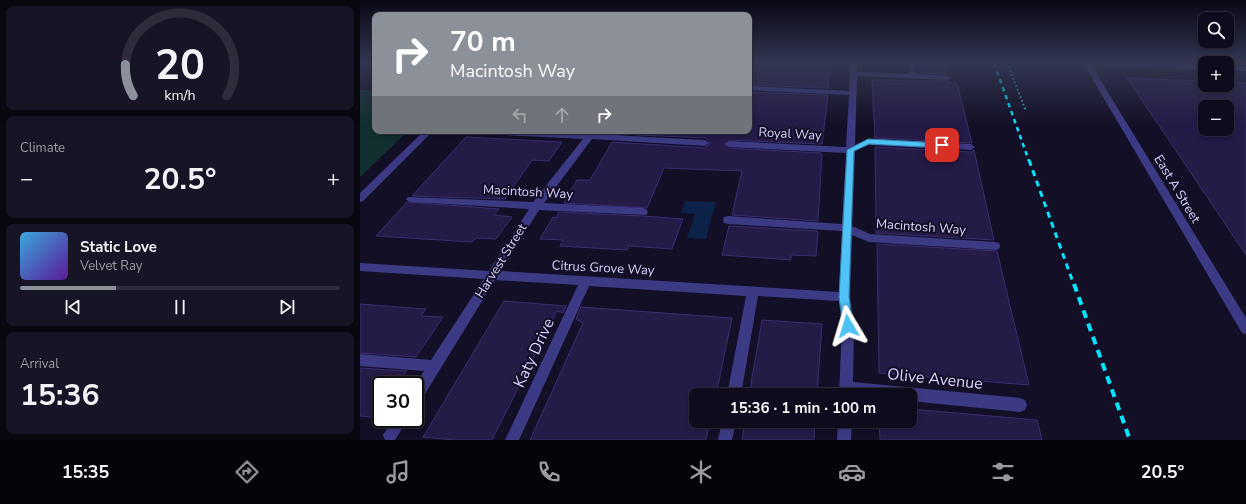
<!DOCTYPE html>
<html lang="en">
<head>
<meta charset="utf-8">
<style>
	body { margin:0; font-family:"Nunito Sans",sans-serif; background:#171425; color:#f1f3f6; height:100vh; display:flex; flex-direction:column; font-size:15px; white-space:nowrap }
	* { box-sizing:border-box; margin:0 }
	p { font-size:13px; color:#9b9ba3 }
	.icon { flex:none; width:22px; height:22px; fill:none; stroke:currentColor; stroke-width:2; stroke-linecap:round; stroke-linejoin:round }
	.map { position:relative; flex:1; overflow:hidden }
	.details { display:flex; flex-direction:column; gap:6px; padding:6px; background:#08060f; width:360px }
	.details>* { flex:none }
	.hud { position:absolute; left:12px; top:12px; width:380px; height:122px; border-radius:8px; box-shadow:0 2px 6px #0003,0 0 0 1px #2e2b3b; background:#8c9099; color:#fff; overflow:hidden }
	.tools { position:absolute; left:838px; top:12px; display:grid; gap:8px }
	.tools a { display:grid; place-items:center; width:36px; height:36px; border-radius:8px; background:#0e0b1c; box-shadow:0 2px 6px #0003,0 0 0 1px #2e2b3b; font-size:20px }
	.speed { position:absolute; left:12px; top:376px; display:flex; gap:8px; font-size:20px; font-weight:700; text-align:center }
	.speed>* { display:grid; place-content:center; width:52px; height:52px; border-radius:50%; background:#0e0b1c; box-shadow:0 2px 6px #0003,0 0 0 1px #2e2b3b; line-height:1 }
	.speed .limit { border:2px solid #111; border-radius:6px; background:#fff; color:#111 }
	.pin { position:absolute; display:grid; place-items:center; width:34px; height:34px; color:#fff; margin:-17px; border-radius:8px; box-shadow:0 2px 6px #0006 }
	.me { position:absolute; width:44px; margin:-22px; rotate:353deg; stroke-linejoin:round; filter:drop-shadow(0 0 3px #0008) }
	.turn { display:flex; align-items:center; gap:14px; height:84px; padding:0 12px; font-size:18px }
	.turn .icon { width:52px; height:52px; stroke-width:2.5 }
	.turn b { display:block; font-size:28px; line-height:34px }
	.lanes { display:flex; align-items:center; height:38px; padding:0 12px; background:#0003; justify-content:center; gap:20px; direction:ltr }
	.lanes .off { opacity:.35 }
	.big { font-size:30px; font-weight:700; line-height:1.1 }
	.details .widget { flex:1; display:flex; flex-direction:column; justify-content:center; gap:6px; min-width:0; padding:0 14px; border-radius:8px; background:#171425 }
	.details .dial { align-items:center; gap:0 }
	.dial svg { height:104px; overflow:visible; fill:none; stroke:#2e2b3b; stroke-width:7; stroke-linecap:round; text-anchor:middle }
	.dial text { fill:#f1f3f6; stroke:none }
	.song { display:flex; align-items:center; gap:12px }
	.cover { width:48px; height:48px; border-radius:6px; background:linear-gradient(135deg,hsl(200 70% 55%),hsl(270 70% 35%)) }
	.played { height:4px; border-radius:2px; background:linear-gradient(90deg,#8c9099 30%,#2e2b3b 30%) }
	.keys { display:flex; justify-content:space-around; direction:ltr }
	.heat { display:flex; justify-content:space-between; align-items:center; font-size:22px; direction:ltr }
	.trip { position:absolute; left:329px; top:388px; width:228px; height:40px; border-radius:8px; background:#0e0b1c; box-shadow:0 2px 6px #0003,0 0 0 1px #2e2b3b; font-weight:700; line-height:40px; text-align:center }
	.menu { display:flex; height:64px; justify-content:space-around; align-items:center; background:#06040b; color:#9b9ba3 }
	.menu .icon { width:28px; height:28px }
	.menu .active { color:#8c9099 }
	.menu b { font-size:18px; color:#f1f3f6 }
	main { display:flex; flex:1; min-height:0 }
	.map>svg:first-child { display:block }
	.green { fill:#12302f }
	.water { fill:#0c2248 }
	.building { fill:#241b47; stroke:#3b2d73; fill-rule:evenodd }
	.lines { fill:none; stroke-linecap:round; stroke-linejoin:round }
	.path { stroke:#2fb8b0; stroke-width:2; stroke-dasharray:1.5 2.5; stroke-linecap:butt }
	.service { fill:#3d3a85; fill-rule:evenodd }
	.minor { fill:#3d3a85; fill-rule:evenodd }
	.tertiary { fill:#3d3a85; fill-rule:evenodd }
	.rail-far2 { stroke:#00e5ff; stroke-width:2.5; stroke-dasharray:4.5 4; stroke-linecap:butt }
	.rail-far1 { stroke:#00e5ff; stroke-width:3; stroke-dasharray:6 5; stroke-linecap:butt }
	.rail { stroke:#00e5ff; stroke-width:4; stroke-dasharray:8 6; stroke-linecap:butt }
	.route { fill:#4fc3f7; stroke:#337fa1 }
	.labels { text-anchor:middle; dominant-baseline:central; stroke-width:4; stroke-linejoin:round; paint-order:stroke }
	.street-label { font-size:13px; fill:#d9d4ff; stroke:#130f26 }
	.near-street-label { font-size:16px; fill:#d9d4ff; stroke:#130f26 }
</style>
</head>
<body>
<main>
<section class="details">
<div class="widget dial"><svg viewBox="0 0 100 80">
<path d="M14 69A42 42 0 1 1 86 69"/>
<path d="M14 69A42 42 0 0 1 8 45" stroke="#8c9099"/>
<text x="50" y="56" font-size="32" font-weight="700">20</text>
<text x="50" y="72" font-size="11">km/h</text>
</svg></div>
<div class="widget"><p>Climate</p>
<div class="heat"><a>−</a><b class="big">20.5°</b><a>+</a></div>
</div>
<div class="widget">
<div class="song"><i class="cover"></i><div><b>Static Love</b><p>Velvet Ray</p></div></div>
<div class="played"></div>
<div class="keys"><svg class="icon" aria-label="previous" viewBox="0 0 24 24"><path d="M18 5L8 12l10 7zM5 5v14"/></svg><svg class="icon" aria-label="pause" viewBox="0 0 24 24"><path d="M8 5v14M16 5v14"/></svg><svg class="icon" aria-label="next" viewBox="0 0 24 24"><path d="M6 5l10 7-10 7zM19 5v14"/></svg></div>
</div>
<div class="widget"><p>Arrival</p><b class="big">15:36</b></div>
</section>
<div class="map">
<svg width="886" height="440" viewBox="0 0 886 440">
	<rect width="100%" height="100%" fill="#130f26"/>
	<path class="green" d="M0 90H15V131H48L0 177Z"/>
	<path class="water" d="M325 201 356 202 346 239 327 238 335 214 321 213Z"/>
	<g class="building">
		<path d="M390 63H471L468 88 389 85Z"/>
		<path d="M560 63H585L587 74 561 73Z"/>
		<path d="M767 78 845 81V85H867V82L886 83V255ZM845 107H867V129H845Z"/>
		<path d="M512 80 589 81V83H597L612 143 515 138Z"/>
		<path d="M389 92 468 95 462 144 369 140 364 144 369 148 461 153 462 155 458 221 372 215 382 171 304 168 287 208 204 203 217 180H230L252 142 345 148 350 143 345 138 256 134 258 131H389Z"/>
		<path d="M106 137 202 142 189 161 172 160 145 199 52 196Z"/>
		<path d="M515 147 611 152 614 150 634 240 516 233Z"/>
		<path d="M47 202 139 209 134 215 152 217 136 239 116 238 112 242 16 236Z"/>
		<path d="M199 212 283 216 323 219 312 249 269 246 267 250 200 246 203 240 180 239 193 217 196 218Z"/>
		<path d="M369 226 457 231 458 233 456 256 431 255V260L362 255Z"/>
		<path d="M517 244 637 251 669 385 519 373Z"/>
		<path d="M144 301 206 306 203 313 197 311 132 440H94L63 437Z"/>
		<path d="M0 304 66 309 61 316 83 317 56 357 0 353Z"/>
		<path d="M221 307 372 318 356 395H336V421H350L346 440H170L223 323 216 319Z"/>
		<path d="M402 320 462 324 457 395H389Z"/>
		<path d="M0 368 47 371 37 385H21V418L0 416Z"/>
		<path d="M550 409 677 420 682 440H520L519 421H550Z"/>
		<path d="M385 421H455L454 440H382Z"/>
	</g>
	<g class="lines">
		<path class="path" d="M647 63 666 111"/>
		<g class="service">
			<path d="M739 63H793L845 66V70L742 65Z"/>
			<path d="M867 66 886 67V71L867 70Z"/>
		</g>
		<g class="minor">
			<path d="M490 63H497V72L549 74 548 63H555L556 74 588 76 592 78 588 80 497 76 495 145 508 139 611 144 615 147 611 150 509 145 495 151 492 226 510 234 635 242 639 243 640 246 639 249 635 250 509 242 492 235 490 297 494 326 493 382 660 398 665 400 667 405 665 410 660 412 550 401V395H479L482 326 479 301 398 296 381 395H367L386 296 229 286 159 440H145L218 285 135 280 60 402 55 404V385L64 371 0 366V354L71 360 124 279 0 271V263L129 271 169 209 51 202 48 201 46 199 48 197 173 202 223 139 125 134 121 131H172L227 134 230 131H238L236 134 345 140 349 143 345 146 232 139 184 203 283 208 286 209 288 212 286 215 179 210 141 271 479 292 482 231 368 224 364 223 363 220 364 217 368 216 482 224 486 153 369 147 365 144 369 141 486 147 489 95 389 90V86L489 91Z"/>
			<path d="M723 63H730L886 318V334L882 333Z"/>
			<path d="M33 419H48L35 440H25L23 435Z"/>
			<path d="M362 421H376L372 440H358Z"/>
			<path d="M478 421H492L491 440H477Z"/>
		</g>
		<path class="tertiary" d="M64 131H73L3 201 0 202V193Z"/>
		<path class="rail-far2" d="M634 63 669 161"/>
		<path class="rail-far1" d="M669 160 714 285"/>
		<path class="rail" d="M714 284 770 440"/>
	</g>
	<linearGradient id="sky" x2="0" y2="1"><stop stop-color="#0a0815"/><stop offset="0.5" stop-color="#333752"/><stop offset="1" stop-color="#333752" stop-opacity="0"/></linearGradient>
	<rect width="886" height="125" fill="url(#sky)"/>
	<path class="route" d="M508 139 582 143 586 145 582 148 509 144 494 151 489 297 493 326 492 330 488 331 484 330 483 326 479 297 487 150Z"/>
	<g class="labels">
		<g class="street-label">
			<text transform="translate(430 134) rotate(3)">Royal Way</text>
			<text transform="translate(817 189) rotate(59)">East A Street</text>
			<text transform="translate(168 192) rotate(3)">Macintosh Way</text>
			<text transform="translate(561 227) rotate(4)">Macintosh Way</text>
			<text transform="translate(141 261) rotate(-58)">Harvest Street</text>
			<text transform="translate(243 268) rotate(3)">Citrus Grove Way</text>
		</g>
		<g class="near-street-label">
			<text transform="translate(174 353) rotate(-65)">Katy Drive</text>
			<text transform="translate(575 379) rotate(6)">Olive Avenue</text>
		</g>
	</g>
</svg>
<div class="tools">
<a><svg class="icon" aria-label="search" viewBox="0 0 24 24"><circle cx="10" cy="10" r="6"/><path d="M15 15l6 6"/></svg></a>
<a>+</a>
<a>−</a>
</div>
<div class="speed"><div class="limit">30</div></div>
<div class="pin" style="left:582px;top:145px;background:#d93025"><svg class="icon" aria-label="arrive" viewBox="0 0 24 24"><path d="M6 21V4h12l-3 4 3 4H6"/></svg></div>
<svg class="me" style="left:488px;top:326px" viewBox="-20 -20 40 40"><path d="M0-17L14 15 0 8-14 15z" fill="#4fc3f7" stroke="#fff" stroke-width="4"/></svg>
<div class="trip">15:36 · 1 min · 100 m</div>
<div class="hud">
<div class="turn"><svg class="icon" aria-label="right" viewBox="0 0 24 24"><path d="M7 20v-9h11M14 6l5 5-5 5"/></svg><div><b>70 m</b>Macintosh Way</div></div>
<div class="lanes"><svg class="icon off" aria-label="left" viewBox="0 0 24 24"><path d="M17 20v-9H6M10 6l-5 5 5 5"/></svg><svg class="icon off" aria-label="ahead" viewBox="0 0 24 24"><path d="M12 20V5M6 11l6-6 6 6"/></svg><svg class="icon" aria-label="right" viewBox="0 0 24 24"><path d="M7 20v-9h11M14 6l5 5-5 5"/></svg></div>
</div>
</div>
</main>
<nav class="menu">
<b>15:35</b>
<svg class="icon active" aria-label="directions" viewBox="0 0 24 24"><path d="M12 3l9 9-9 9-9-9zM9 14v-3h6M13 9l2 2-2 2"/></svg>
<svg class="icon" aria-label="music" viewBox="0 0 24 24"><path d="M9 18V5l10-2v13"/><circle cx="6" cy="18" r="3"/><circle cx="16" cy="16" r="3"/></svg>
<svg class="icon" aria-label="phone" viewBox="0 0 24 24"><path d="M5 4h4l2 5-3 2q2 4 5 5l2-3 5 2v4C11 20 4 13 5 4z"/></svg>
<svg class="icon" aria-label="climate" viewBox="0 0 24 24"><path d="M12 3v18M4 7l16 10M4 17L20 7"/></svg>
<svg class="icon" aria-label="car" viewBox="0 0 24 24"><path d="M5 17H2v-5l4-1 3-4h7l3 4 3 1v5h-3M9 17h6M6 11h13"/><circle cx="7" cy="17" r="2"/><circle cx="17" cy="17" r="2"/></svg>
<svg class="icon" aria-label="filters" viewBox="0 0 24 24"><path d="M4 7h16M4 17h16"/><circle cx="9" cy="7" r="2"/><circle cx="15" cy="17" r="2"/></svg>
<b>20.5°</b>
</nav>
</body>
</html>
